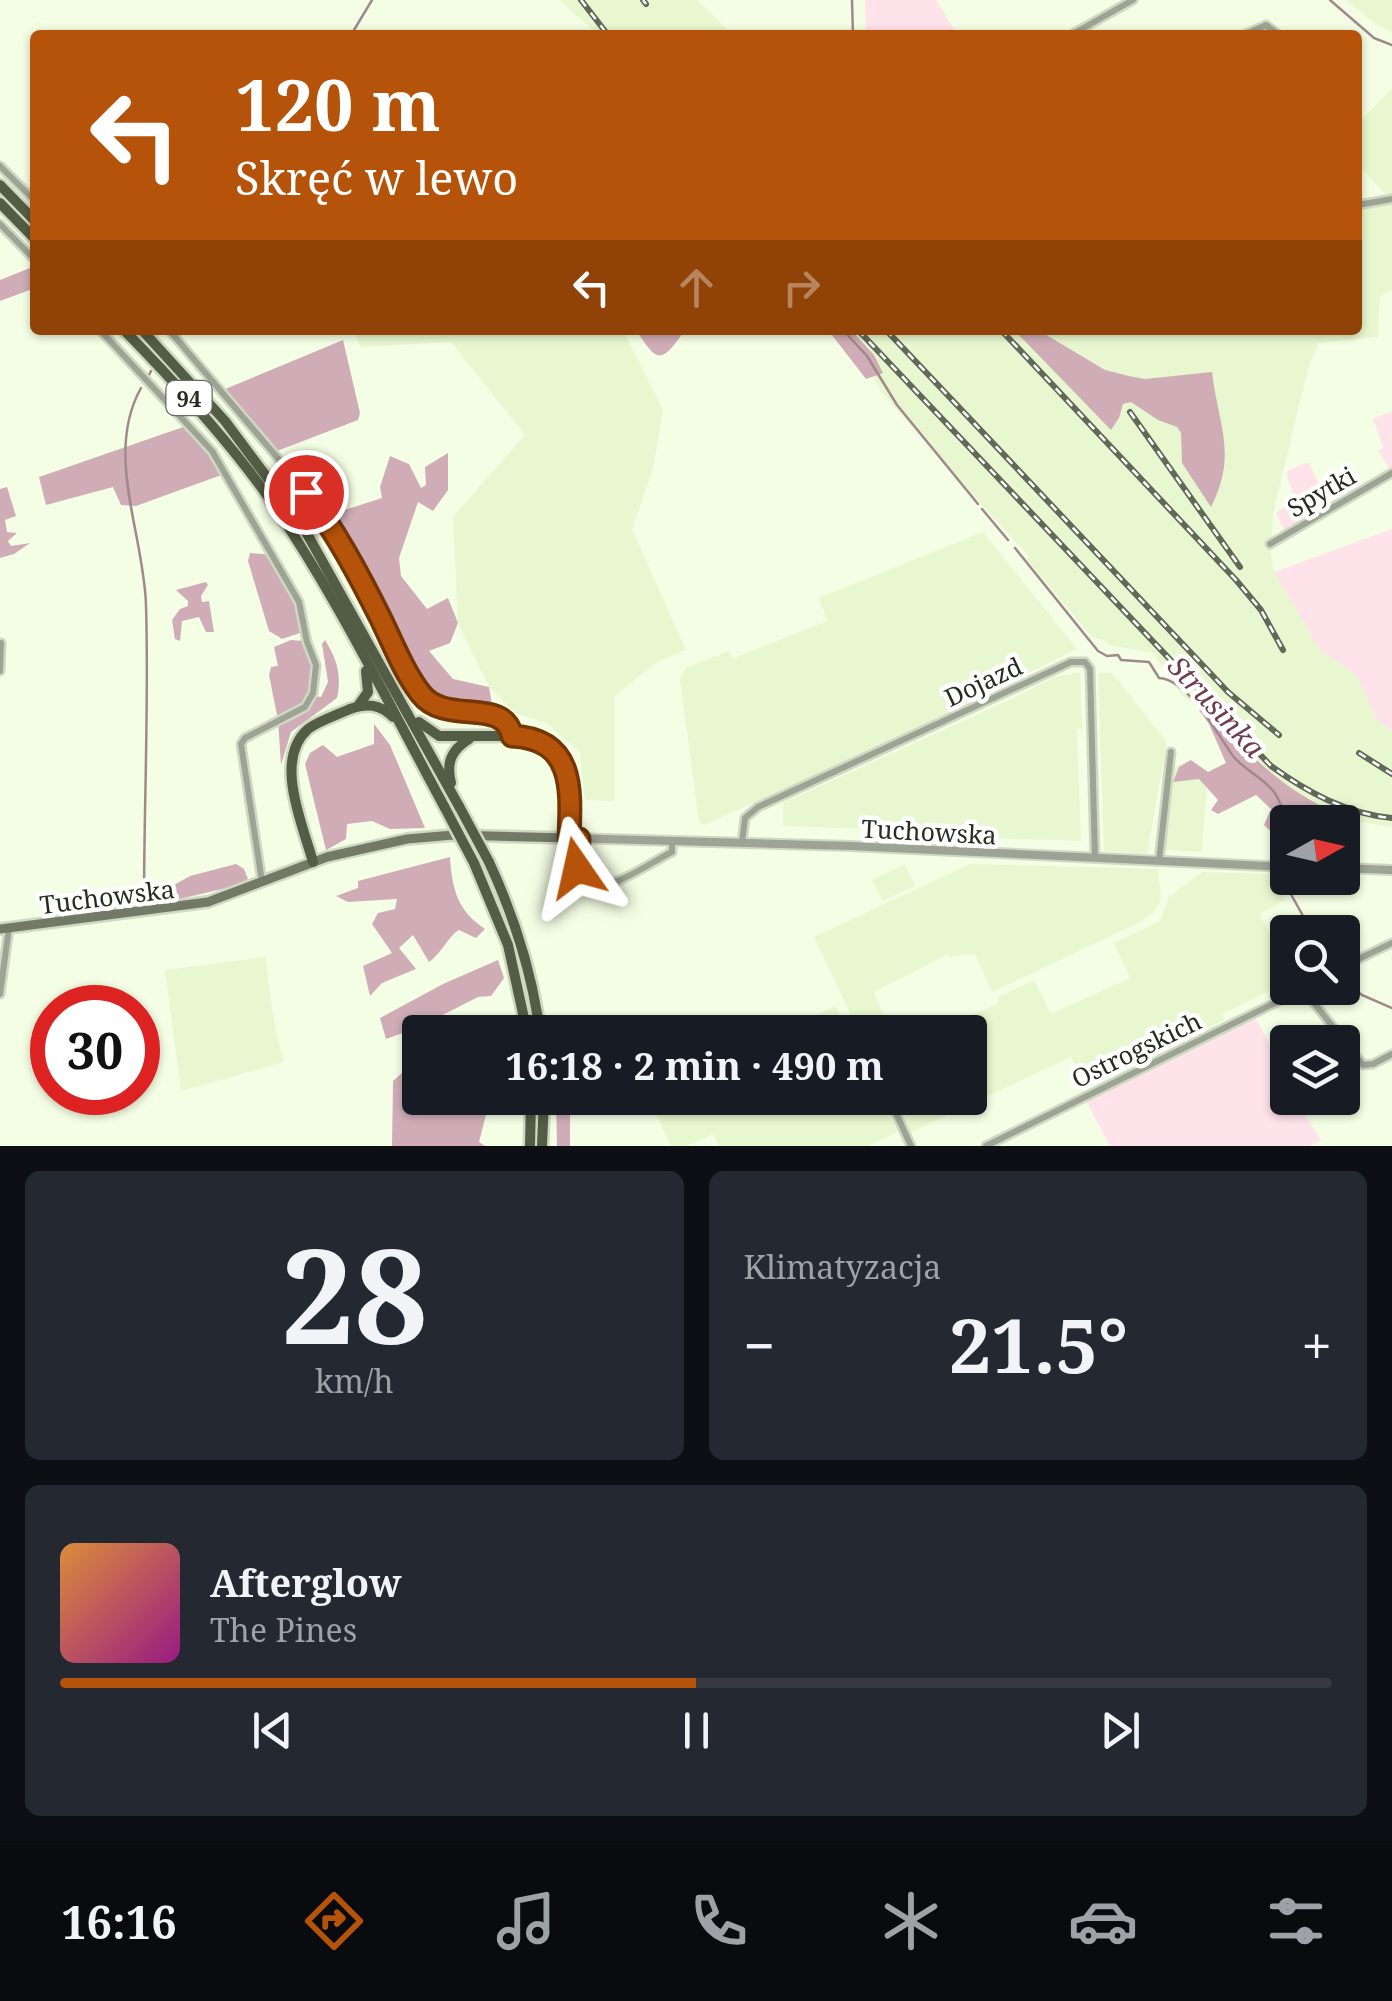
<!DOCTYPE html>
<html lang="pl">
<head>
<meta charset="utf-8">
<style>
	body { margin:0; font-family:"Noto Serif",serif; background:#242831; color:#f1f3f6; height:100vh; display:flex; flex-direction:column; font-size:38px; white-space:nowrap }
	* { box-sizing:border-box; margin:0 }
	p { font-size:32px; color:#9ea1a6 }
	.icon { flex:none; width:55px; height:55px; fill:none; stroke:currentColor; stroke-width:2; stroke-linecap:round; stroke-linejoin:round }
	.map { position:relative; height:1146px; overflow:hidden }
	.sheet { display:flex; flex-direction:column; gap:25px; padding:25px; background:#0d0f14; flex:1 }
	.sheet>* { flex:none }
	.top-card { position:absolute; left:30px; top:30px; width:1332px; height:305px; border-radius:10px; box-shadow:0 2px 8px #0004; background:#b45309; color:#fff; overflow:hidden }
	.needle { width:65px; rotate:82deg }
	.tools { position:absolute; left:1270px; top:805px; display:grid; gap:20px }
	.tools a { display:grid; place-items:center; width:90px; height:90px; border-radius:10px; background:#171b24; box-shadow:0 2px 8px #0004; font-size:50px }
	.speed { position:absolute; left:30px; top:985px; display:flex; gap:20px; font-size:50px; font-weight:700; text-align:center }
	.speed>* { display:grid; place-content:center; width:130px; height:130px; border-radius:50%; background:#171b24; box-shadow:0 2px 8px #0004; line-height:1 }
	.speed .limit { border:15px solid #d22; background:#fff; color:#111 }
	.pin { position:absolute; display:grid; place-items:center; width:85px; height:85px; color:#fff; margin:-42px; border:5px solid #fff; border-radius:50%; box-shadow:0 2px 10px #0007 }
	.me { position:absolute; width:110px; margin:-55px; rotate:349deg; stroke-linejoin:round; filter:drop-shadow(0 0 8px #0008) }
	.turn { display:flex; align-items:center; gap:35px; height:210px; padding:0 40px; font-size:45px }
	.turn .icon { width:130px; height:130px; stroke-width:2.5 }
	.turn b { display:block; font-size:70px; line-height:85px }
	.lanes { display:flex; align-items:center; height:95px; padding:0 40px; background:#0003; justify-content:center; gap:50px; direction:ltr }
	.lanes .off { opacity:.35 }
	.big { font-size:75px; font-weight:700; line-height:1.1 }
	.sheet .card { flex:1; display:flex; flex-direction:column; justify-content:center; gap:15px; min-width:0; padding:0 35px; border-radius:15px; background:#242831 }
	.sheet .dial { align-items:center; gap:0 }
	.dial b { font-size:130px; line-height:1 }
	.song { display:flex; align-items:center; gap:30px }
	.cover { width:120px; height:120px; border-radius:15px; background:linear-gradient(135deg,hsl(30 70% 55%),hsl(310 70% 35%)) }
	.played { height:10px; border-radius:5px; background:linear-gradient(90deg,#b45309 50%,#363941 50%) }
	.keys { display:flex; justify-content:space-around; direction:ltr }
	.heat { display:flex; justify-content:space-between; align-items:center; font-size:55px; direction:ltr }
	.sheet .tiles { flex:1; display:grid; gap:25px; grid-template-columns:1fr 1fr }
	.card:last-child { grid-column:span 2 }
	.trip { position:absolute; left:402px; top:1015px; width:585px; height:100px; border-radius:10px; background:#171b24; box-shadow:0 2px 8px #0004; font-weight:700; line-height:100px; text-align:center }
	.tab-bar { display:flex; height:160px; justify-content:space-around; align-items:center; background:#090b0e; color:#9ea1a6 }
	.tab-bar .icon { width:70px; height:70px }
	.tab-bar .current { color:#b45309 }
	.tab-bar b { font-size:45px; color:#f1f3f6 }
	.map>svg:first-child { display:block }
	.built { fill:#e8f7cf }
	.green { fill:#fee3ea }
	.forest { fill:#d0adb6 }
	.lines { fill:none; stroke-linecap:round; stroke-linejoin:round }
	.stream { stroke:#a0898c; stroke-width:2.5 }
	.minor-casing { stroke:#cfd8c1; stroke-width:11 }
	.tertiary-casing { stroke:#cfd8c1; stroke-width:12 }
	.secondary-casing { stroke:#cfd8c1; stroke-width:14 }
	.primary-casing { stroke:#cfd8c1; stroke-width:15 }
	.minor { stroke:#9da395; stroke-width:6 }
	.tertiary { stroke:#9da395; stroke-width:8 }
	.secondary { stroke:#727966; stroke-width:9 }
	.primary { stroke:#535c44; stroke-width:10 }
	.rail-casing { stroke:#626959; stroke-width:6 }
	.rail { stroke:#fff; stroke-width:2.5; stroke-dasharray:8; stroke-linecap:butt }
	.primary-bridge-casing { stroke:#cfd8c1; stroke-width:15; stroke-linecap:butt }
	.primary-bridge { stroke:#535c44; stroke-width:10 }
	.route-casing { stroke:#753606; stroke-width:25 }
	.route { stroke:#b45309; stroke-width:18 }
	.labels { text-anchor:middle; dominant-baseline:central; stroke-width:9; stroke-linejoin:round; paint-order:stroke }
	.shield { fill:#fff; stroke:#686b63; stroke-width:2.5 }
	.shield-label { font-size:22px; font-weight:bold; fill:#272c20 }
	.street-label { font-size:25px; fill:#272c20; stroke:#fff }
	.water-label { font-size:28px; font-style:italic; fill:#6f3d4d; stroke:#fff }
</style>
</head>
<body>
<div class="map">
<svg width="1392" height="1146" viewBox="0 0 1392 1146">
	<rect width="100%" height="100%" fill="#f4fee4"/>
	<g class="built">
		<path d="M559 0H697L733 35H599Z"/>
		<path d="M1346 0H1392V32L1375 23Z"/>
		<path d="M1392 89V290L1380 296 1378 337 1319 343 1308 368 1273 514 1271 556 1274 572 1320 650 1357 676 1377 720 1392 731V827L1342 819 1289 792 1204 710 1181 695 1153 653 1109 645 1104 640 1092 637 1027 560 1029 557 882 393 863 358 835 330H1358V201L1387 196 1358 165V123Z"/>
		<path d="M353 330H623L663 410 653 469 632 529 686 650 657 662 614 697V801L585 800 580 752 546 723 515 713 489 687 458 623 453 517 525 435 451 342 361 347Z"/>
		<path d="M983 532 1077 649 875 748 704 825 699 822 680 679 686 668 729 651 732 659 827 621 819 598Z"/>
		<path d="M1080 672 1082 729 1077 730 1081 841 869 834 868 829 783 826V803L1018 696 1054 677Z"/>
		<path d="M1098 673H1112L1167 742 1147 854 1104 851Z"/>
		<path d="M1188 761 1207 782 1202 852 1163 850 1175 767Z"/>
		<path d="M905 864 915 886 883 901 872 880Z"/>
		<path d="M970 864 1158 869 1161 899 1154 912 1142 921 992 992 975 954 950 957 948 954 874 992 886 1021 859 1032 814 937Z"/>
		<path d="M1202 872 1276 874 1285 900 1260 914 1287 970V982L1222 1014 1224 1020 1086 1086 1071 1057 911 1132 896 1098H970V1032H933L999 1003 998 997 1034 980 1051 1014 1130 978 1114 943 1160 921 1169 897Z"/>
		<path d="M265 957 275 1029 284 1062 181 1091 165 970Z"/>
		<path d="M836 1006 848 1032H779L821 1013Z"/>
		<path d="M649 1098H883L898 1132 868 1146H719L713 1134 687 1146H671Z"/>
	</g>
	<g class="green">
		<path d="M865 0H936L958 35H866Z"/>
		<path d="M1392 411V467L1389 468 1378 451 1383 447 1373 419Z"/>
		<path d="M1308 462 1328 502 1285 532 1276 513 1294 498 1286 472Z"/>
		<path d="M1392 529V731L1377 720 1357 676 1320 650 1274 572Z"/>
		<path d="M1256 1018 1287 1077 1288 1098H1299L1301 1102 1299 1105 1321 1140 1309 1146H1110L1085 1099Z"/>
	</g>
	<g class="forest">
		<path d="M35 266V288L0 301V280Z"/>
		<path d="M636 330H703L701 335 682 334C660 366 656 360 636 330Z"/>
		<path d="M828 330H851L874 355 883 373 866 379Z"/>
		<path d="M1014 330H1038L1105 370 1129 376 1145 379 1212 372C1218 425 1238 454 1211 507L1182 463 1181 433 1177 427 1158 420 1131 402 1123 404 1119 418 1111 430Z"/>
		<path d="M343 340 360 413 358 420 277 451 223 390Z"/>
		<path d="M189 425 224 474 136 506 121 505 113 487 46 505 39 477Z"/>
		<path d="M448 453V490L433 511 418 502 399 558 401 576 427 609 448 598 458 623 450 643 429 651 453 679 489 687 493 710 449 709 420 688 326 516 382 498 380 487 390 456 409 464 421 488 426 485 425 467Z"/>
		<path d="M7 487 16 516 5 520 7 532 17 533 8 541 11 546 30 543 14 554 0 558V489Z"/>
		<path d="M250 553 273 555 298 599 303 632 282 639 269 631 248 561Z"/>
		<path d="M206 582 208 585 201 596 202 602 209 601 214 632H206L199 617 182 621 180 641 175 639 172 620 180 609 188 606V601L176 590Z"/>
		<path d="M291 640 306 641 314 662 313 696 321 697 328 682 322 644 325 640C337 659 342 676 337 698L291 732 281 765 278 720 269 675 271 667 278 666 274 647Z"/>
		<path d="M1200 702C1237 742 1274 783 1324 807L1307 815 1305 822H1288L1287 835 1283 828 1274 834 1264 825 1271 809 1256 795 1218 814 1211 810 1218 800 1199 779 1173 782 1179 767 1191 760 1208 772 1226 763 1209 724 1199 710Z"/>
		<path d="M374 724 390 745 425 828 390 829 372 821 347 824 346 839 326 850 305 764 310 753 323 745 337 757 374 744Z"/>
		<path d="M450 857C452 890 458 911 485 929L476 938 459 930C450 934 442 953 429 962L413 935 399 948 416 969 382 983 370 996 363 966 392 953 372 924 378 913 395 909 397 899 348 902 336 896 358 888V881Z"/>
		<path d="M236 864 244 869 248 879 239 885 171 901 149 899 190 876Z"/>
		<path d="M498 960 504 978 491 996 478 997 419 1027 386 1039 380 1018 443 984Z"/>
		<path d="M420 1057V1098L490 1099 479 1142 485 1146H392L393 1081Z"/>
		<path d="M556 1098H570V1146H557Z"/>
	</g>
	<g class="lines">
		<g class="stream">
			<path d="M852 0 853 35"/>
			<path d="M1330 0 1374 38 1392 45"/>
			<path d="M351 35 372 0"/>
			<path d="M843 330 867 356 897 405 978 504"/>
			<path d="M149 375 151 371"/>
			<path d="M141 388C104 454 144 534 146 605 149 704 144 803 144 902"/>
			<path d="M982 509 1008 540"/>
			<path d="M1015 548 1098 651 1107 656 1118 655 1121 660 1149 662 1159 678C1189 680 1217 734 1233 756 1243 769 1264 778 1274 792 1282 802 1284 817 1288 829"/>
			<path d="M1283 863 1287 832"/>
			<path d="M1283 871V880L1312 932"/>
			<path d="M1342 979 1362 995 1392 1008"/>
		</g>
		<g class="minor-casing">
			<g id="minor">
				<path d="M1071 35 1133 0"/>
				<path d="M1244 35 1266 25 1279 35"/>
				<path d="M0 166 35 201"/>
				<path d="M1358 205 1392 199"/>
				<path d="M0 224 35 260"/>
				<path d="M100 330 212 451 299 602 307 642 316 665 313 693 305 707 245 738 241 744 262 882"/>
				<path d="M169 330 293 476 334 531 421 694C451 727 504 697 512 735"/>
				<path d="M1270 544 1392 473"/>
				<path d="M0 671 1 643"/>
				<path d="M579 839V888C609 893 646 865 672 852V843"/>
				<path d="M742 843 745 818 758 807 1071 662H1085L1090 669 1095 858"/>
				<path d="M1159 861 1171 752"/>
				<path d="M1342 967 1392 943"/>
				<path d="M1303 989 1363 1065 1373 1064 1392 1054"/>
				<path d="M0 994 9 928"/>
				<path d="M889 1098 911 1146"/>
				<path d="M986 1146 1305 988"/>
			</g>
		</g>
		<g class="tertiary-casing">
			<g id="tertiary">
				<path d="M569 838 850 846 1288 867"/>
				<path d="M1342 868 1392 870"/>
			</g>
		</g>
		<g class="secondary-casing">
			<path id="secondary" d="M0 929 208 902 327 857 407 839 453 835 569 838C570 789 576 740 512 736"/>
		</g>
		<g class="primary-casing">
			<g id="primary">
				<path d="M0 185 35 221"/>
				<path d="M0 203 35 239"/>
				<path d="M124 330C174 381 222 433 264 491 334 590 387 701 445 808"/>
				<path d="M142 330 225 421 301 523 460 808"/>
				<path d="M358 706 368 692 366 671"/>
				<path d="M419 722 439 736H512"/>
				<path d="M451 783C446 763 451 750 469 739"/>
				<path d="M313 862C303 825 273 760 308 729 320 720 337 715 350 709 367 703 380 704 393 717"/>
				<path d="M489 862C514 916 532 973 540 1032"/>
				<path d="M474 863 508 945 527 1032"/>
				<path d="M530 1146 531 1098"/>
				<path d="M542 1146 544 1098"/>
			</g>
		</g>
		<use href="#minor" class="minor"/>
		<use href="#tertiary" class="tertiary"/>
		<use href="#secondary" class="secondary"/>
		<use href="#primary" class="primary"/>
		<g class="rail-casing">
			<g id="rail">
				<path d="M581 0 608 35"/>
				<path d="M643 0 646 4"/>
				<path d="M858 330 1271 766C1307 792 1347 814 1392 818"/>
				<path d="M886 330 1228 692 1279 735"/>
				<path d="M1001 330 1236 580 1261 610 1283 650"/>
				<path d="M1130 412 1240 567"/>
				<path d="M1359 753 1392 774"/>
			</g>
		</g>
		<use href="#rail" class="rail"/>
		<g class="primary-bridge-casing">
			<g id="primary-bridge">
				<path d="M445 808 474 863"/>
				<path d="M460 808 489 862"/>
			</g>
		</g>
		<use href="#primary-bridge" class="primary-bridge"/>
	</g>
	<g class="lines">
		<g class="route-casing">
			<path id="route" d="M306 492C336 532 359 575 381 619 393 644 404 672 421 694 446 726 504 696 512 736 575 739 571 790 569 838L579 839 577 868"/>
		</g>
		<use href="#route" class="route"/>
	</g>
	<g class="labels">
		<rect class="shield" x="166.5" y="381" width="45" height="34" rx="8"/>
		<g class="shield-label">
			<text x="189" y="398">94</text>
		</g>
		<g class="street-label">
			<text transform="translate(1321 491) rotate(-30)">Spytki</text>
			<text transform="translate(983 681) rotate(-25)">Dojazd</text>
			<text transform="translate(929 831) rotate(3)">Tuchowska</text>
			<text transform="translate(107 896) rotate(-7)">Tuchowska</text>
			<text transform="translate(1136 1049) rotate(-26)">Ostrogskich</text>
		</g>
		<g class="water-label">
			<text transform="translate(1217 706) rotate(47)">Strusinka</text>
		</g>
	</g>
</svg>
<div class="tools">
<a><svg class="needle" viewBox="-14 -14 28 28"><path d="M0-13l5 13h-10z" fill="#e53935"/><path d="M0 13l5-13h-10z" fill="#9ea1a6"/></svg></a>
<a><svg class="icon" aria-label="search" viewBox="0 0 24 24"><circle cx="10" cy="10" r="6"/><path d="M15 15l6 6"/></svg></a>
<a><svg class="icon" aria-label="layers" viewBox="0 0 24 24"><path d="M12 4l9 5-9 5-9-5zM3 14l9 5 9-5"/></svg></a>
</div>
<div class="speed"><div class="limit">30</div></div>
<div class="pin" style="left:306px;top:492px;background:#d93025"><svg class="icon" aria-label="arrive" viewBox="0 0 24 24"><path d="M6 21V4h12l-3 4 3 4H6"/></svg></div>
<svg class="me" style="left:577px;top:868px" viewBox="-20 -20 40 40"><path d="M0-17L14 15 0 8-14 15z" fill="#b45309" stroke="#fff" stroke-width="4"/></svg>
<div class="trip">16:18 · 2 min · 490 m</div>
<div class="top-card">
<div class="turn"><svg class="icon" aria-label="left" viewBox="0 0 24 24"><path d="M17 20v-9H6M10 6l-5 5 5 5"/></svg><div><b>120 m</b>Skręć w lewo</div></div>
<div class="lanes"><svg class="icon" aria-label="left" viewBox="0 0 24 24"><path d="M17 20v-9H6M10 6l-5 5 5 5"/></svg><svg class="icon off" aria-label="ahead" viewBox="0 0 24 24"><path d="M12 20V5M6 11l6-6 6 6"/></svg><svg class="icon off" aria-label="right" viewBox="0 0 24 24"><path d="M7 20v-9h11M14 6l5 5-5 5"/></svg></div>
</div>
</div>
<section class="sheet">
<div class="tiles">
<div class="card dial"><b>28</b><p>km/h</p></div>
<div class="card"><p>Klimatyzacja</p>
<div class="heat"><a>−</a><b class="big">21.5°</b><a>+</a></div>
</div>
<div class="card">
<div class="song"><i class="cover"></i><div><b>Afterglow</b><p>The Pines</p></div></div>
<div class="played"></div>
<div class="keys"><svg class="icon" aria-label="previous" viewBox="0 0 24 24"><path d="M18 5L8 12l10 7zM5 5v14"/></svg><svg class="icon" aria-label="pause" viewBox="0 0 24 24"><path d="M8 5v14M16 5v14"/></svg><svg class="icon" aria-label="next" viewBox="0 0 24 24"><path d="M6 5l10 7-10 7zM19 5v14"/></svg></div>
</div>
</div>
</section>
<nav class="tab-bar">
<b>16:16</b>
<svg class="icon current" aria-label="directions" viewBox="0 0 24 24"><path d="M12 3l9 9-9 9-9-9zM9 14v-3h6M13 9l2 2-2 2"/></svg>
<svg class="icon" aria-label="music" viewBox="0 0 24 24"><path d="M9 18V5l10-2v13"/><circle cx="6" cy="18" r="3"/><circle cx="16" cy="16" r="3"/></svg>
<svg class="icon" aria-label="phone" viewBox="0 0 24 24"><path d="M5 4h4l2 5-3 2q2 4 5 5l2-3 5 2v4C11 20 4 13 5 4z"/></svg>
<svg class="icon" aria-label="climate" viewBox="0 0 24 24"><path d="M12 3v18M4 7l16 10M4 17L20 7"/></svg>
<svg class="icon" aria-label="car" viewBox="0 0 24 24"><path d="M5 17H2v-5l4-1 3-4h7l3 4 3 1v5h-3M9 17h6M6 11h13"/><circle cx="7" cy="17" r="2"/><circle cx="17" cy="17" r="2"/></svg>
<svg class="icon" aria-label="filters" viewBox="0 0 24 24"><path d="M4 7h16M4 17h16"/><circle cx="9" cy="7" r="2"/><circle cx="15" cy="17" r="2"/></svg>
</nav>
</body>
</html>
